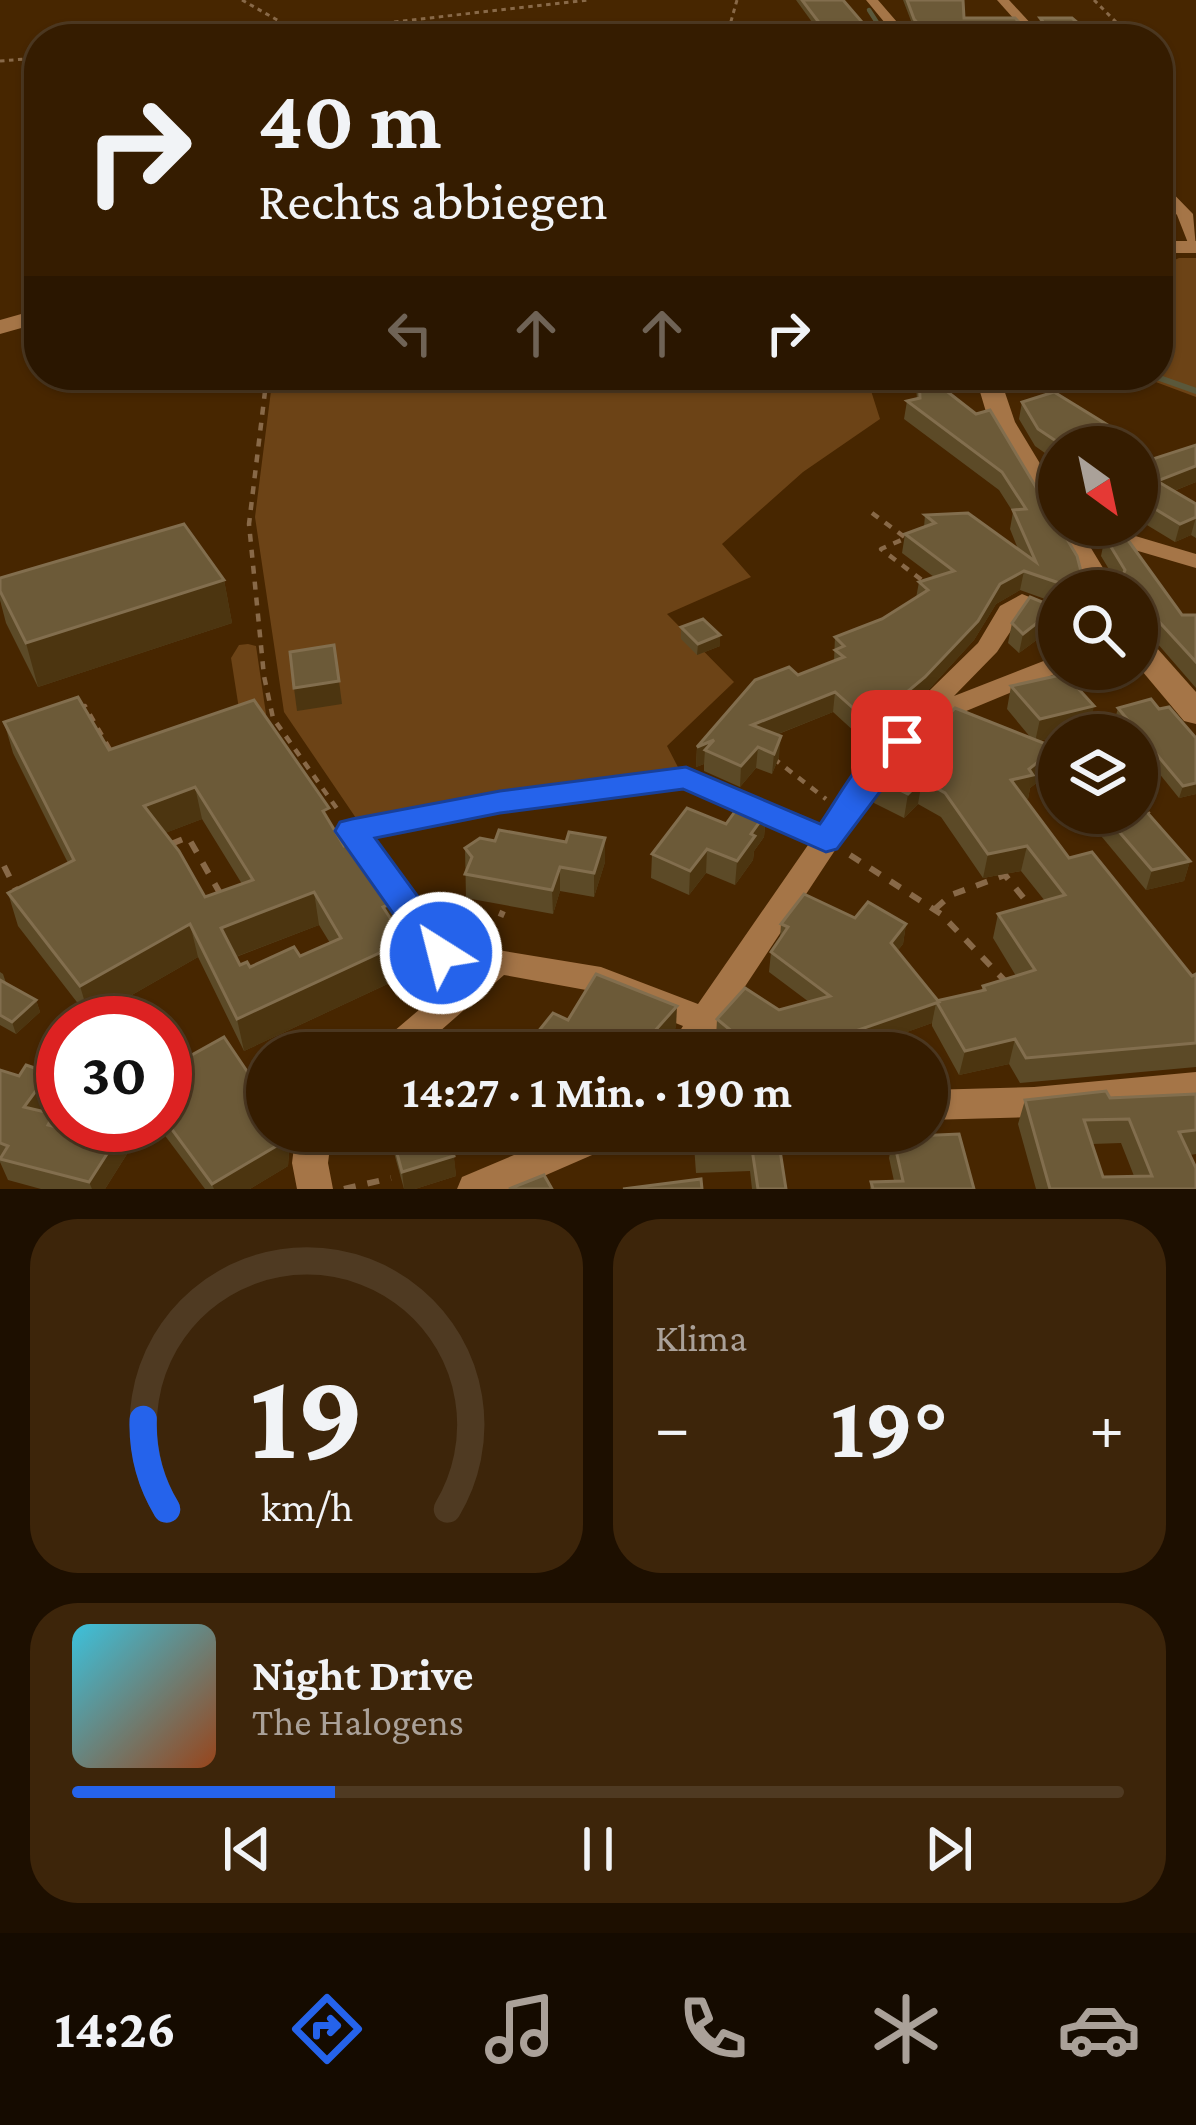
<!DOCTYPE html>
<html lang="de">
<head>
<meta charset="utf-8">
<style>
	body { margin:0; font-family:"Crimson Pro",serif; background:#3d250a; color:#f1f3f6; height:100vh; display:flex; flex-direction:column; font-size:45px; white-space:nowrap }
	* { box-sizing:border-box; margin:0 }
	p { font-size:39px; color:#aaa199 }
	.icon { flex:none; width:66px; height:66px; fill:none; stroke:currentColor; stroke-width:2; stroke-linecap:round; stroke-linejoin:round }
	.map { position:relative; height:1189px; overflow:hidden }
	.side { display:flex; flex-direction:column; gap:30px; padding:30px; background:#1d0f00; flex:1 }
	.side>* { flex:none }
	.hud { position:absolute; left:24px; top:24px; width:1149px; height:366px; border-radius:48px; box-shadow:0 3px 9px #0004,0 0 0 3px #4f3a22; background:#351c00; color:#f1f3f6; overflow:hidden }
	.needle { width:78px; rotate:147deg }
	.buttons { position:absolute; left:1038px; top:426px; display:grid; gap:24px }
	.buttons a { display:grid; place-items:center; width:120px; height:120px; border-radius:50%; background:#351c00; box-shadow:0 3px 9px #0004,0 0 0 3px #4f3a22; font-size:60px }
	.speed { position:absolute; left:36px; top:996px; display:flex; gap:24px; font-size:60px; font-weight:700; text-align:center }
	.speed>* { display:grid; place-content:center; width:156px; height:156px; border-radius:50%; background:#351c00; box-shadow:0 3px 9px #0004,0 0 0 3px #4f3a22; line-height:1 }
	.speed .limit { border:18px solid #d22; background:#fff; color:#111 }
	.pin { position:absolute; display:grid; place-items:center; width:102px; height:102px; color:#fff; margin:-51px; border-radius:24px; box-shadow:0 6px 18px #0006 }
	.me { position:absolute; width:132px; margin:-66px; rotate:324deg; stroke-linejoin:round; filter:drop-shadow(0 0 9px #0008) }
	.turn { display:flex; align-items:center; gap:42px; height:252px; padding:0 36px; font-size:54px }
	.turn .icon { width:156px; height:156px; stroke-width:2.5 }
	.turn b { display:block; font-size:84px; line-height:102px }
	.lanes { display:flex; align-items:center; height:114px; padding:0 36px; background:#0003; justify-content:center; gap:60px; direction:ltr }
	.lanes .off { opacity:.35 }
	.big { font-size:90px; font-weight:700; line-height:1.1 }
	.side .widget { flex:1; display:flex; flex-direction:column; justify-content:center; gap:18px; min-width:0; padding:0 42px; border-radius:48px; background:#3d250a }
	.side .dial { align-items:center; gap:0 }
	.dial svg { height:312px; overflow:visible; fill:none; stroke:#4f3a22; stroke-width:7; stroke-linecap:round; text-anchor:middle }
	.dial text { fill:#f1f3f6; stroke:none }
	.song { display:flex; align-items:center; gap:36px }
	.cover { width:144px; height:144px; border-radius:18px; background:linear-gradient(135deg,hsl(190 70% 55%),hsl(20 70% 35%)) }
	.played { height:12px; border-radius:6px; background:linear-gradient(90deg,#2563eb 25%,#4f3a22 25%) }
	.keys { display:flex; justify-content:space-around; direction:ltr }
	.heat { display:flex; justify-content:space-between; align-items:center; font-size:66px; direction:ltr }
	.side .tiles { flex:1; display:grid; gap:30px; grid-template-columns:1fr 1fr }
	.widget:last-child { grid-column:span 2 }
	.trip { position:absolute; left:246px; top:1032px; width:702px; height:120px; border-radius:60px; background:#351c00; box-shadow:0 3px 9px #0004,0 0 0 3px #4f3a22; font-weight:700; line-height:120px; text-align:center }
	.tabs { display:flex; height:192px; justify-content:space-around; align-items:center; background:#150b00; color:#aaa199 }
	.tabs .icon { width:84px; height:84px }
	.tabs .on { color:#2563eb }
	.tabs b { font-size:54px; color:#f1f3f6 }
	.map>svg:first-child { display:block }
	.green { fill:#6c4316 }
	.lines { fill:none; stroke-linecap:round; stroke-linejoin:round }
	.stream-far1 { stroke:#5a583b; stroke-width:4.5 }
	.stream { stroke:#5a583b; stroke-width:6 }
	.path-far2 { stroke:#886948; stroke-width:3; stroke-dasharray:4.5 4.5; stroke-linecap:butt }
	.path-far1 { stroke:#886948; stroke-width:4.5; stroke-dasharray:8 8; stroke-linecap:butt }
	.path { stroke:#886948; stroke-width:6; stroke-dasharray:12 12; stroke-linecap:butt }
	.service-far1 { stroke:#a57547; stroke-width:14 }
	.service { stroke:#a57547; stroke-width:16 }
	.minor { fill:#a57547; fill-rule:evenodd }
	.tertiary { fill:#a57547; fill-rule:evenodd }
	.wall { fill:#5c4a27; fill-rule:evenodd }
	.shaded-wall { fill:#4c3510 }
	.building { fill:#6c5a38; stroke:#826e4e; stroke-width:3; fill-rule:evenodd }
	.route { fill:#2563eb; stroke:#184099; stroke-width:3 }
</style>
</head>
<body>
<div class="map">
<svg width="1196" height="1189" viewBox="0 0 1196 1189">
	<rect width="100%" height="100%" fill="#472600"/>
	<g class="green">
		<path d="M1179 258H1196V397L1137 375H1158V267Z"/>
		<path d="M273 375H866L880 419 803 472 722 544 751 577 667 614 734 682 667 746 680 771 360 824 284 712 255 517Z"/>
		<path d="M248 644 256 646 266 714 262 721 241 722 231 658 239 645Z"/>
	</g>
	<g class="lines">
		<path class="stream-far1" d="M869 10 885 35"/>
		<path class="stream" d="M1151 375 1196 391"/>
		<g class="path-far2">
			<path d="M242 0 293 29 298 39"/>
			<path d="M1094 0 1133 39"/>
			<path d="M242 39 589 0"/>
			<path d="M726 39 737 0"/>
			<path d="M0 61 39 58"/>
		</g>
		<g class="path-far1">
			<path d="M267 375 249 524 264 676 273 718 340 813"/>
			<path d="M888 375 889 387 917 388"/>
			<path d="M872 513 906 538 881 549 927 584"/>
			<path d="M79 708 85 706 112 753"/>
			<path d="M773 758 826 799"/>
			<path d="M1137 801 1149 814"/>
		</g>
		<g class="path">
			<path d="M171 844 188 837 221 895"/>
			<path d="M850 855 941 914 1007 983"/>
			<path d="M4 866 18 894"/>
			<path d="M935 909 951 895 1005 875 1030 906"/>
			<path d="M491 939 503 911"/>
			<path d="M344 1151 378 1139"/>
			<path d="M344 1189 391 1178"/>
		</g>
		<path class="service-far1" d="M353 830 500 802 686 778 805 831"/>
		<g class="service">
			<path d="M798 828 824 840"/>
			<path d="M353 830 362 828"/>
		</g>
		<g class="minor">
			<path d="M866 0H878L897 22 902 39H890L885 23Z"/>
			<path d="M997 0H1009L1045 39H1032Z"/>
			<path d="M1158 178 1193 214 1196 248 1188 243 1177 215 1158 193Z"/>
			<path d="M1105 527 1196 554V568L1104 541 1069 542 1058 535 1069 528Z"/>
			<path d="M1022 594 1059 609V625L1024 611 997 652 954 696 1059 655V669H1067L959 714 912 747 855 820 701 1053H666L683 1026 597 992 504 975 415 1053H375L380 1043 453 981 430 962 342 838 337 831 342 824 352 821 362 824 452 944 475 963 498 950 601 967 698 1004 835 806 892 735 934 707 926 696 930 690 978 643 1000 606Z"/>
			<path d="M1196 1072V1102L1034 1117 927 1120V1090L1034 1087Z"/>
			<path d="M296 1131H332L328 1163 333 1189H297L292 1163Z"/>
			<path d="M571 1131H627L622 1142 514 1189H457L462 1177Z"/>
		</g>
		<g class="tertiary">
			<rect x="1158" y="241" width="38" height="12"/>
			<path d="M39 309V323L0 334V320Z"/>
			<path d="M975 375H999L1015 422 1059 495V525H1077L1117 591H1087L989 422Z"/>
			<path d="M1137 635 1148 638 1196 692V724L1184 721 1137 665Z"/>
		</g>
	</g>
	<g class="wall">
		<path d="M796 0H843L874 39 820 33Z"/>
		<path d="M903 0H963L964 18 1033 36 1045 33 1039 26 1040 18 1097 39H918L919 33 913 26Z"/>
		<path d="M915 375H958L956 391 945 383 935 382 976 414 1086 591H1059V604L1020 590 996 604 974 640 922 697 867 743 833 712 776 735 779 757 772 774 756 768 740 787 704 771V764L696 767 697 747 798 675 834 661 835 637 882 619 916 598 919 582 934 577 902 553 905 534 924 527 925 515 1018 549 1010 529 1013 512 999 490 904 419 907 401 917 399Z"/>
		<path d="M1022 402 1102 441 1100 442 1107 447H1059V463L1035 446 1019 419Z"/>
		<path d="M1196 445V482L1174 491 1196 504V538L1191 535 1175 542 1137 519V464Z"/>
		<path d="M1105 537 1182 615H1196V688L1137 620V591H1118L1119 586 1101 556Z"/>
		<path d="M0 578 224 580 232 623 38 687 6 623 0 600Z"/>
		<path d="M1059 609V651L1038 639 1019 653 1008 643 1012 623Z"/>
		<path d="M681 627 720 646 697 655 681 639Z"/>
		<path d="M1011 686 1089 729 1039 741 1051 772 1030 788 1028 799H1026L1069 858 1192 976 1196 974V1067L1020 1083 1009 1064 959 1075 932 1026V1023L856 1050 915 1053H732L716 1039 717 1019 779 1010 809 1002 769 972 771 952 780 939 781 924 855 918 906 924 903 944 898 950 938 1001 981 991 983 986 1016 976 993 938 998 914 1045 901 1021 871 983 878 941 817 918 804 904 818 874 803 877 779 945 719 1031 738 1007 709Z"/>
		<path d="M1118 708 1159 709 1196 794 1179 798 1137 746V735H1128L1115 719Z"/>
		<path d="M4 722 109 750 331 824 404 932 400 934 409 974 244 1051 198 957 90 1019 18 926 8 893 68 863 13 753ZM202 819 242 884 205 897 165 833ZM319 925 330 943 300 956 250 967 240 965 236 957Z"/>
		<path d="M766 813 764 837 754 851 753 860 735 885 706 873 689 895 651 878 652 854 726 824Z"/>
		<path d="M1082 813H1137L1190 861 1184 881 1146 890Z"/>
		<path d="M465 848 605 862 594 897 560 891 553 914 466 898Z"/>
		<path d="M0 972 3 974 6 983 36 1000 40 1012 16 1034 0 1025Z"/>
		<path d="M0 1070 56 1094 43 1112 54 1114 59 1127 89 1135 121 1132 127 1154 105 1189H41L8 1180 0 1162Z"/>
		<path d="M165 1070 289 1151 288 1166 250 1189H205L157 1125H165Z"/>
		<path d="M1196 1094V1154L1190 1155 1196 1189H1036L1018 1124 1025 1100ZM1121 1143 1134 1176 1103 1177 1092 1144Z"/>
		<path d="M388 1131H490V1133L472 1139 473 1146 453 1151 456 1176 415 1189H404Z"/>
		<path d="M693 1131H777L786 1189H752L750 1171 696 1173Z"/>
		<path d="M893 1137 974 1189H870L871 1182 894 1181 889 1158Z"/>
	</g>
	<g class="shaded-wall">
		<path d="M1106 424 1102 441 1079 447 1083 430Z"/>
		<path d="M1196 466V482L1153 499 1157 481Z"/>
		<path d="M1196 517 1191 535 1175 542 1180 524Z"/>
		<path d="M1024 571 1020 590 996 604 974 640 922 697 867 743 870 723 1000 584Z"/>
		<path d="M224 580 232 623 38 687 26 643Z"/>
		<path d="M1042 619 1038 639 1019 653 1023 634Z"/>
		<path d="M720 635V646L697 655 698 644Z"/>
		<path d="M339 681 342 704 297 711 294 688Z"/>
		<path d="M835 692 833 712 750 745 752 725Z"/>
		<path d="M1094 706 1089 729 1035 742 1040 719Z"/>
		<path d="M781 736 779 757 772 774 774 754Z"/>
		<path d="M714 740 705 750 704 764 696 767 697 747Z"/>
		<path d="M758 747 756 768 740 787 741 766Z"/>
		<path d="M1056 748 1051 772 1030 788 1028 799 1006 804 1011 780 1029 769Z"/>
		<path d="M922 780 918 804 904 818 908 794Z"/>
		<path d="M1196 783V794L1179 798 1183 786Z"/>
		<path d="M195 787 202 819 152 838 144 806Z"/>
		<path d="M766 813 764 837 754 851 753 860 735 885 737 861 751 834Z"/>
		<path d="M605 838V862L594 897V873Z"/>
		<path d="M1027 846 1021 871 983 878 988 854Z"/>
		<path d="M707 849 706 873 689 895 690 871Z"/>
		<path d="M1190 861 1184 881 1146 890 1152 870Z"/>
		<path d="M560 867V891L553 914 552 890Z"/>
		<path d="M314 892 319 925 227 960 221 928Z"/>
		<path d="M400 900 404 932 387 939 383 907Z"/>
		<path d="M190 924 198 957 90 1019 80 986Z"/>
		<path d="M906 924 903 944 888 962 891 943Z"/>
		<path d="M405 941 409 974 244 1051 237 1019Z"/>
		<path d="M36 1000 40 1012 16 1034 12 1022Z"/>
		<path d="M936 1003 932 1023 848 1053H823L824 1042Z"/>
		<path d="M677 1006 676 1028 654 1053H636Z"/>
		<path d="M819 1035 817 1053H767L779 1046Z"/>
		<path d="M1015 1039 1009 1064 959 1075 965 1051Z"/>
		<path d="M49 1073 56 1094 31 1128 24 1107Z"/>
		<path d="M285 1131 289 1151 288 1166 250 1189H214L212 1184Z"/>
		<path d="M453 1131H490V1133L472 1139 473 1146 449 1153 447 1133Z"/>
		<path d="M121 1132 127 1154 105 1189H92L89 1182Z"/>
		<path d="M454 1156 456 1176 415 1189H404L402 1172Z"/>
	</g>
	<g class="building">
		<path d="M802 0H843L874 36V39H758V33H827Z"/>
		<path d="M907 0H963L964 18H1015L1033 36 1051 32 1040 18H1072L1097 39H922L919 31H924L914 19Z"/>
		<path d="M919 375H926L976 414 990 410 1077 556 1086 591H1066L1065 585 1024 571 1000 584 978 621 925 677 870 723 835 692 752 725 781 736 774 754 758 747 741 766 705 750 714 740 697 747 755 680 789 667 798 675 844 657 835 650 844 646 835 637 882 619 928 590 919 582 954 571 905 534 935 523 925 515 968 513 1036 562 1013 510 1026 509 1002 472 907 401 920 398Z"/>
		<path d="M1054 392 1106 424 1083 430 1107 447H1065L1038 429 1022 402Z"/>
		<path d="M1196 445V466L1157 481 1196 504V517L1180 524 1137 498V464Z"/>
		<path d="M184 524 224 580 26 643 0 591V578Z"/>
		<path d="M1125 536 1182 615H1196V662L1152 614 1137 595V591H1133L1122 577 1125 570 1105 537Z"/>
		<path d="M1030 597 1059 609V629L1042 619 1023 634 1012 623Z"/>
		<path d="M703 619 720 635 698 644 681 627Z"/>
		<path d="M334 645 339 681 294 688 290 652Z"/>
		<path d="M1065 674 1094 706 1040 719 1011 686Z"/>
		<path d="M78 697 109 750 254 700 329 808 323 811 344 846 357 841 400 900 383 907 405 941 237 1019 190 924 80 986 8 893 74 860 4 722ZM195 787 253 880 205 897 179 851 144 806ZM314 892 341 938 300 956 294 947 250 967 247 962 240 965 221 928Z"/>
		<path d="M1151 699 1159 709 1169 707 1196 738V783L1183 786 1118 708Z"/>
		<path d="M955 708 1056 748 1029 769 1033 775 1011 780 1069 858 1092 852 1192 976 1196 974V1043L1026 1058 1015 1039 965 1051 936 1001 985 990 983 986 1035 970 998 914 1065 895 1027 846 988 854 945 793 922 780 908 794 877 779 937 715 945 719Z"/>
		<path d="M1137 801 1190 861 1152 870 1103 813H1137Z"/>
		<path d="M741 803 766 813 751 834 755 836 737 861 707 849 690 871 652 854 687 808 726 824Z"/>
		<path d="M499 830 566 842 569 832 605 838 594 873 560 867 552 890 465 874 472 857 465 848 480 838 495 841Z"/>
		<path d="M804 894 855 918 868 902 906 924 891 943 939 1002 824 1042 819 1035 779 1046 767 1053H758L717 1019 745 988 779 1010 830 996 771 952 788 927 781 924Z"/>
		<path d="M596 974 677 1006 636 1052 638 1053H521L553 1013 568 1020Z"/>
		<path d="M0 980 36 1000 12 1022 0 1015Z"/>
		<path d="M224 1037 267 1101V1131H284L283 1142 212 1184 165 1120V1070Z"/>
		<path d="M466 1042 469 1053H430Z"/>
		<path d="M912 1045 915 1053 834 1052Z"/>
		<path d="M26 1065 49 1073 24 1107 54 1114 48 1125 89 1135 95 1126 121 1132 89 1182 0 1159 8 1146 0 1143V1070L19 1076Z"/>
		<path d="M1106 1091 1110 1098 1196 1094V1130L1179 1132 1196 1168V1189H1050L1025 1100ZM1129 1119 1152 1176 1103 1177 1084 1120Z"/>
		<path d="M391 1131H453L447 1133 454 1156 402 1172Z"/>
		<path d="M696 1131H777L786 1189H758L752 1149 698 1152Z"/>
		<path d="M959 1134 974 1189H873L871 1182 903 1181 893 1137Z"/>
		<path d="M544 1175 552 1189H509Z"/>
		<path d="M701 1179 702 1189H623Z"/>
	</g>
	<path class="route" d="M902 730 918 741 837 849 826 852 683 789 500 813 375 838 459 953 454 963 441 967 428 963 335 831 340 822 352 819 500 791 686 767 820 824C840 796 867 740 902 730Z"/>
</svg>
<div class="buttons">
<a><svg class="needle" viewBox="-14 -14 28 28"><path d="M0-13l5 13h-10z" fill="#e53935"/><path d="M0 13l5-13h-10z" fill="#aaa199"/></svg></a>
<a><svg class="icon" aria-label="search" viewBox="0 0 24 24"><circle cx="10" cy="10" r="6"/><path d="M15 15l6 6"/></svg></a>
<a><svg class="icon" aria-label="layers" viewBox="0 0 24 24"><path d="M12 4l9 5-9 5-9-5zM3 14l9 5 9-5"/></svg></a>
</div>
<div class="speed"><div class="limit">30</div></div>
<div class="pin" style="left:902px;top:741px;background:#d93025"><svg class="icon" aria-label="arrive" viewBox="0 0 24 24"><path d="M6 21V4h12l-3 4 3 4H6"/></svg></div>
<svg class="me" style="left:441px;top:953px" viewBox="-20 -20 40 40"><circle r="17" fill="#2563eb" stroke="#fff" stroke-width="3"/><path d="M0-11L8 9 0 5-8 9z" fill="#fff"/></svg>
<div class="trip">14:27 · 1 Min. · 190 m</div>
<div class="hud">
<div class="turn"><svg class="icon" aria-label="right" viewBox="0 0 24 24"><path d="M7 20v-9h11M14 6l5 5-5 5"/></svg><div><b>40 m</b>Rechts abbiegen</div></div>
<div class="lanes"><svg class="icon off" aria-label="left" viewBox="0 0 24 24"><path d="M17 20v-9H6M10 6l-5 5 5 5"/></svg><svg class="icon off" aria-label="ahead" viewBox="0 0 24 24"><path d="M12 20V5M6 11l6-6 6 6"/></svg><svg class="icon off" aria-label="ahead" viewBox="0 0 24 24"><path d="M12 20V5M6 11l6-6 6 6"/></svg><svg class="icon" aria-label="right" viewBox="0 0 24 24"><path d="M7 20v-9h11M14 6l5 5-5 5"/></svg></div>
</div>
</div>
<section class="side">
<div class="tiles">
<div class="widget dial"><svg viewBox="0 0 100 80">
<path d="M14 69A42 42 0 1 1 86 69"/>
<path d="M14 69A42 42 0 0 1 8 46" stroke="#2563eb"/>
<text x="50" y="56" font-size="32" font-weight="700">19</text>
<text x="50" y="72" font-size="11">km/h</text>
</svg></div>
<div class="widget"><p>Klima</p>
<div class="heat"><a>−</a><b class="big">19°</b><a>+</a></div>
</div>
<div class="widget">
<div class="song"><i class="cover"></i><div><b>Night Drive</b><p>The Halogens</p></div></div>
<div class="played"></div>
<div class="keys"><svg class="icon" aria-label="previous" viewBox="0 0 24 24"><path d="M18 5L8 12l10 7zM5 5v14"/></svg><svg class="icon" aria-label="pause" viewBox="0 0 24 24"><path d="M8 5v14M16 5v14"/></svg><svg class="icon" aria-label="next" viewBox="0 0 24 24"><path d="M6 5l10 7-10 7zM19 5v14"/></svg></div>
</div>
</div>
</section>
<nav class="tabs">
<b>14:26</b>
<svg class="icon on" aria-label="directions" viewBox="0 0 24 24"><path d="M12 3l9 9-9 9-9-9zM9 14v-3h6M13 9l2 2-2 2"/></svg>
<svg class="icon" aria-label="music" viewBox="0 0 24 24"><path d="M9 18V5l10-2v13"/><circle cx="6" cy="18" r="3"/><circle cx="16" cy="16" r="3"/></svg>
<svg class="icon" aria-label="phone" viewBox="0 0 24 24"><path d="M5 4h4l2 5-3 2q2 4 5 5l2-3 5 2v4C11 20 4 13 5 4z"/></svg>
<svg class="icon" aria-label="climate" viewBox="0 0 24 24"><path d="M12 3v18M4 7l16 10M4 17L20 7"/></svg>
<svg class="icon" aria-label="car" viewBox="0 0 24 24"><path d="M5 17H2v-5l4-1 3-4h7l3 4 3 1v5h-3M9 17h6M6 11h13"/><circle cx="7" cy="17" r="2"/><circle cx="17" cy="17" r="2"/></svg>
</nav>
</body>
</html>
